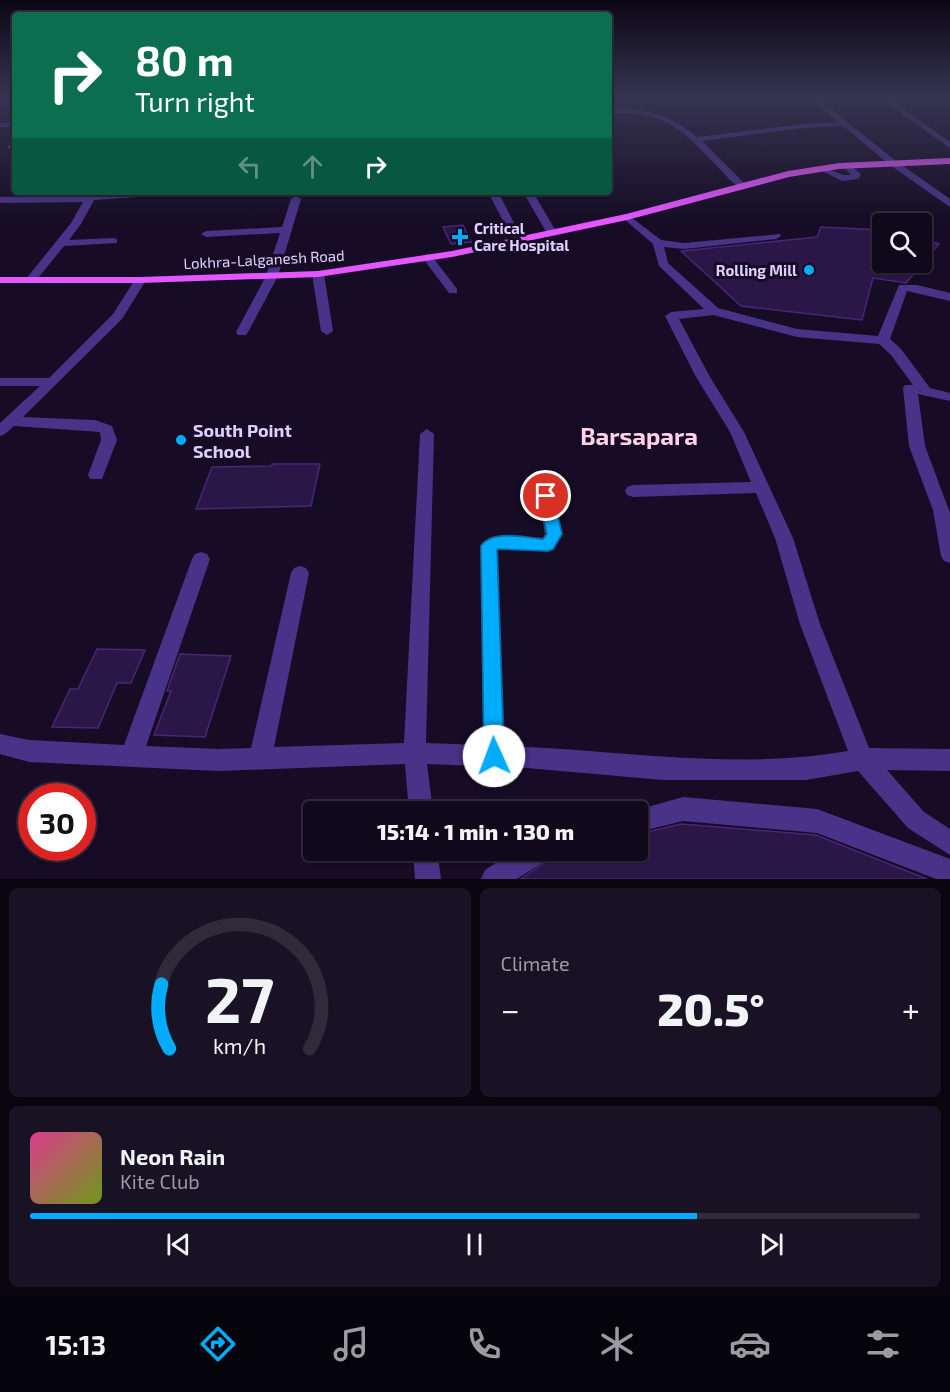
<!DOCTYPE html>
<html lang="en">
<head>
<meta charset="utf-8">
<style>
	body { margin:0; font-family:"Exo 2",sans-serif; background:#191225; color:#f1f3f6; height:100vh; display:flex; flex-direction:column; font-size:22px; white-space:nowrap }
	* { box-sizing:border-box; margin:0 }
	p { font-size:20px; color:#9c9aa3 }
	.icon { flex:none; width:33px; height:33px; fill:none; stroke:currentColor; stroke-width:2; stroke-linecap:round; stroke-linejoin:round }
	.map { position:relative; height:879px; overflow:hidden }
	.details { display:flex; flex-direction:column; gap:9px; padding:9px; background:#09050f; flex:1 }
	.details>* { flex:none }
	.banner { position:absolute; left:12px; top:12px; width:600px; height:183px; border-radius:6px; box-shadow:0 2px 4px #0004,0 0 0 2px #302a3b; background:#0b6e4f; color:#fff; overflow:hidden }
	.controls { position:absolute; left:872px; top:213px; display:grid; gap:12px }
	.controls a { display:grid; place-items:center; width:60px; height:60px; border-radius:6px; background:#10091c; box-shadow:0 2px 4px #0004,0 0 0 2px #302a3b; font-size:30px }
	.speed { position:absolute; left:18px; top:783px; display:flex; gap:12px; font-size:30px; font-weight:700; text-align:center }
	.speed>* { display:grid; place-content:center; width:78px; height:78px; border-radius:50%; background:#10091c; box-shadow:0 2px 4px #0004,0 0 0 2px #302a3b; line-height:1 }
	.speed .limit { border:9px solid #d22; background:#fff; color:#111 }
	.pin { position:absolute; display:grid; place-items:center; width:51px; height:51px; color:#fff; margin:-26px; border:3px solid #fff; border-radius:50%; box-shadow:0 2px 6px #0007 }
	.me { position:absolute; width:66px; margin:-33px; rotate:358deg; stroke-linejoin:round; filter:drop-shadow(0 0 4px #0008) }
	.turn { display:flex; align-items:center; gap:21px; height:126px; padding:0 24px; font-size:27px }
	.turn .icon { width:78px; height:78px; stroke-width:2.5 }
	.turn b { display:block; font-size:42px; line-height:51px }
	.lanes { display:flex; align-items:center; height:57px; padding:0 24px; background:#0003; justify-content:center; gap:30px; direction:ltr }
	.lanes .off { opacity:.35 }
	.big { font-size:45px; font-weight:800; line-height:1.1 }
	.details .tile { flex:1; display:flex; flex-direction:column; justify-content:center; gap:9px; min-width:0; padding:0 21px; border-radius:9px; background:#191225 }
	.details .dial { align-items:center; gap:0 }
	.dial svg { height:156px; overflow:visible; fill:none; stroke:#302a3b; stroke-width:7; stroke-linecap:round; text-anchor:middle }
	.dial text { fill:#f1f3f6; stroke:none }
	.song { display:flex; align-items:center; gap:18px }
	.cover { width:72px; height:72px; border-radius:9px; background:linear-gradient(135deg,hsl(330 70% 55%),hsl(80 70% 35%)) }
	.played { height:6px; border-radius:3px; background:linear-gradient(90deg,#00acfb 75%,#302a3b 75%) }
	.keys { display:flex; justify-content:space-around; direction:ltr }
	.heat { display:flex; justify-content:space-between; align-items:center; font-size:33px; direction:ltr }
	.details .tiles { flex:1; display:grid; gap:9px; grid-template-columns:1fr 1fr }
	.tile:last-child { grid-column:span 2 }
	.trip { position:absolute; left:303px; top:801px; width:345px; height:60px; border-radius:6px; background:#10091c; box-shadow:0 2px 4px #0004,0 0 0 2px #302a3b; font-weight:800; line-height:60px; text-align:center }
	.menu { display:flex; height:96px; justify-content:space-around; align-items:center; background:#06040b; color:#9c9aa3 }
	.menu .icon { width:42px; height:42px }
	.menu .on { color:#00acfb }
	.menu b { font-size:27px; color:#f1f3f6 }
	.map>svg:first-child { display:block }
	.building { fill:#2b1747; stroke:#472775; stroke-width:1.5 }
	.lines { fill:none; stroke-linecap:round; stroke-linejoin:round }
	.minor { fill:#493388; fill-rule:evenodd }
	.major { fill:#e457ff; fill-rule:evenodd }
	.route { fill:#00acfb; stroke:#0070a3; stroke-width:1.5 }
	.poi-dot { fill:#00acfb; stroke:#160c25; stroke-width:2 }
	.labels { text-anchor:middle; dominant-baseline:central; stroke-width:6; stroke-linejoin:round; paint-order:stroke }
	.far-poi-label { font-size:15px; font-weight:bold; fill:#e0d0ff; stroke:#160c25; text-anchor:start }
	.far-street-label { font-size:15px; fill:#e0d0ff; stroke:#160c25 }
	.poi-label { font-size:18px; font-weight:bold; fill:#e0d0ff; stroke:#160c25; text-anchor:start }
	.district-label { font-size:24px; font-weight:bold; fill:#ffd2e5; stroke:#160c25 }
</style>
</head>
<body>
<div class="map">
<svg width="950" height="879" viewBox="0 0 950 879">
	<rect width="100%" height="100%" fill="#160c25"/>
	<g class="building">
		<path d="M463 225 471 242 451 244 443 227Z"/>
		<path d="M821 227 882 230V262H921V239L939 244 906 283 873 278 862 320 741 306 681 251 817 237Z"/>
		<path d="M272 464H320L311 506 196 509 212 467 272 466Z"/>
		<path d="M97 649 145 650 131 683H117L98 728 52 727 70 689H78Z"/>
		<path d="M180 654 231 656 205 737 154 735 171 691H167Z"/>
		<path d="M681 824 816 835 927 879H521L551 858 578 850H638V834Z"/>
	</g>
	<g class="lines">
		<g class="minor">
			<path d="M0 98H15V100L0 101Z"/>
			<path d="M809 98H817L896 161 950 199V207L890 165 843 126 803 128 702 141 746 185 741 188C732 184 724 173 717 166 681 128 664 110 609 114V110C644 107 670 114 697 137L803 124 838 122Z"/>
			<path d="M880 98H888L950 142V148Z"/>
			<rect x="0" y="123" width="15" height="4"/>
			<rect x="8" y="145" width="7" height="4"/>
			<path d="M847 163 860 173 861 175 858 179 842 181 818 169 822 166 843 175H851L843 166Z"/>
			<path d="M91 192H171L166 195 94 200 81 224 69 240 113 238 117 239V243L64 246 34 283H26V279L71 223 83 202 0 203V197L86 196Z"/>
			<path d="M488 192H498L523 240 522 242 513 240Z"/>
			<path d="M523 192H533L557 233 556 235H548Z"/>
			<path d="M296 196 301 199 278 276 248 332 246 335H238L236 332 266 276 280 233 206 237 201 234 206 231 282 227 291 199Z"/>
			<path d="M627 214 661 240 684 243 780 234 781 236 776 239 684 249 664 247 668 263 718 308 797 329 878 336 899 285H917L950 293V301L907 291 890 339 901 349 930 388 950 393V401L918 394 925 446 950 513V563L944 561 941 556 933 510 909 446 903 388 905 385H913L891 355 879 344 797 337 713 315 679 319 710 377 744 432 793 538 820 624 869 748 950 749V771L887 770 924 812 950 829V855L908 828 858 771 806 780H663L527 768 427 764 433 812H409L405 764 218 771 29 762 0 754V734L29 740 124 745 192 559 195 554 201 552 207 554 210 559 146 746 218 749 251 748 291 573 294 568 300 566 306 568 309 573 274 747 404 743 420 434 427 429 434 434 426 743 483 745 480 546C490 528 526 537 543 538L545 534 538 496 540 492H552L554 496 563 534 554 550 548 552 498 549 505 746C619 750 734 771 848 751L800 624 775 538 756 493 633 497 627 495 625 491 627 487 633 485 751 482 730 432 696 377 665 316 671 312 704 309 659 266 653 244 624 219V215Z"/>
			<path d="M427 254 431 255 457 289V293H449L422 257Z"/>
			<path d="M318 271 324 274 333 331 327 335 321 331 312 274Z"/>
			<path d="M140 277 146 280 122 319 23 417 95 420 112 426 117 440 102 479H90L88 475 101 440 100 432 14 426 5 434 0 436V423L40 386H0V378H49L113 314 136 278Z"/>
			<path d="M683 797 817 809 950 859V879H936L817 833 683 821 638 832V812H630Z"/>
			<path d="M413 850H437L441 879H415Z"/>
			<path d="M516 850H551L548 859 517 879H481L485 870Z"/>
		</g>
		<path class="major" d="M950 158V164L839 169 789 177 627 220 452 257 318 277 140 283H0V277H140L318 271 452 251 626 214 788 171 839 163Z"/>
	</g>
	<linearGradient id="sky" x2="0" y2="1"><stop stop-color="#0c0714"/><stop offset="0.44" stop-color="#363451"/><stop offset="1" stop-color="#363451" stop-opacity="0"/></linearGradient>
	<rect width="950" height="221" fill="url(#sky)"/>
	<path class="route" d="M546 491 553 496 562 534 553 549 548 551 497 549 504 756 501 763 494 765 487 763 484 756 481 546C492 529 526 538 543 539L547 534 539 496Z"/>
	<g class="poi-dot">
		<path d="M457 228h6v6h6v6h-6v6h-6v-6h-6v-6h6z"/>
		<circle cx="809" cy="270" r="6"/>
		<circle cx="181" cy="440" r="6"/>
	</g>
	<g class="labels">
		<g class="far-poi-label">
			<text x="474" y="228">Critical<tspan x="474" dy="17">Care Hospital</tspan></text>
			<text x="797" y="270" text-anchor="end">Rolling Mill</text>
		</g>
		<g class="far-street-label">
			<text transform="translate(264 259) rotate(-3)">Lokhra-Lalganesh Road</text>
		</g>
		<g class="poi-label">
			<text x="193" y="430">South Point<tspan x="193" dy="21">School</tspan></text>
		</g>
		<g class="district-label">
			<text x="639" y="435">Barsapara</text>
		</g>
	</g>
</svg>
<div class="controls">
<a><svg class="icon" aria-label="search" viewBox="0 0 24 24"><circle cx="10" cy="10" r="6"/><path d="M15 15l6 6"/></svg></a>
</div>
<div class="speed"><div class="limit">30</div></div>
<div class="pin" style="left:546px;top:496px;background:#d93025"><svg class="icon" aria-label="arrive" viewBox="0 0 24 24"><path d="M6 21V4h12l-3 4 3 4H6"/></svg></div>
<svg class="me" style="left:494px;top:756px" viewBox="-20 -20 40 40"><circle r="19" fill="#fff"/><path d="M0-13L10 11 0 6-10 11z" fill="#00acfb"/></svg>
<div class="trip">15:14 · 1 min · 130 m</div>
<div class="banner">
<div class="turn"><svg class="icon" aria-label="right" viewBox="0 0 24 24"><path d="M7 20v-9h11M14 6l5 5-5 5"/></svg><div><b>80 m</b>Turn right</div></div>
<div class="lanes"><svg class="icon off" aria-label="left" viewBox="0 0 24 24"><path d="M17 20v-9H6M10 6l-5 5 5 5"/></svg><svg class="icon off" aria-label="ahead" viewBox="0 0 24 24"><path d="M12 20V5M6 11l6-6 6 6"/></svg><svg class="icon" aria-label="right" viewBox="0 0 24 24"><path d="M7 20v-9h11M14 6l5 5-5 5"/></svg></div>
</div>
</div>
<section class="details">
<div class="tiles">
<div class="tile dial"><svg viewBox="0 0 100 80">
<path d="M14 69A42 42 0 1 1 86 69"/>
<path d="M14 69A42 42 0 0 1 10 36" stroke="#00acfb"/>
<text x="50" y="56" font-size="32" font-weight="700">27</text>
<text x="50" y="72" font-size="11">km/h</text>
</svg></div>
<div class="tile"><p>Climate</p>
<div class="heat"><a>−</a><b class="big">20.5°</b><a>+</a></div>
</div>
<div class="tile">
<div class="song"><i class="cover"></i><div><b>Neon Rain</b><p>Kite Club</p></div></div>
<div class="played"></div>
<div class="keys"><svg class="icon" aria-label="previous" viewBox="0 0 24 24"><path d="M18 5L8 12l10 7zM5 5v14"/></svg><svg class="icon" aria-label="pause" viewBox="0 0 24 24"><path d="M8 5v14M16 5v14"/></svg><svg class="icon" aria-label="next" viewBox="0 0 24 24"><path d="M6 5l10 7-10 7zM19 5v14"/></svg></div>
</div>
</div>
</section>
<nav class="menu">
<b>15:13</b>
<svg class="icon on" aria-label="directions" viewBox="0 0 24 24"><path d="M12 3l9 9-9 9-9-9zM9 14v-3h6M13 9l2 2-2 2"/></svg>
<svg class="icon" aria-label="music" viewBox="0 0 24 24"><path d="M9 18V5l10-2v13"/><circle cx="6" cy="18" r="3"/><circle cx="16" cy="16" r="3"/></svg>
<svg class="icon" aria-label="phone" viewBox="0 0 24 24"><path d="M5 4h4l2 5-3 2q2 4 5 5l2-3 5 2v4C11 20 4 13 5 4z"/></svg>
<svg class="icon" aria-label="climate" viewBox="0 0 24 24"><path d="M12 3v18M4 7l16 10M4 17L20 7"/></svg>
<svg class="icon" aria-label="car" viewBox="0 0 24 24"><path d="M5 17H2v-5l4-1 3-4h7l3 4 3 1v5h-3M9 17h6M6 11h13"/><circle cx="7" cy="17" r="2"/><circle cx="17" cy="17" r="2"/></svg>
<svg class="icon" aria-label="filters" viewBox="0 0 24 24"><path d="M4 7h16M4 17h16"/><circle cx="9" cy="7" r="2"/><circle cx="15" cy="17" r="2"/></svg>
</nav>
</body>
</html>
